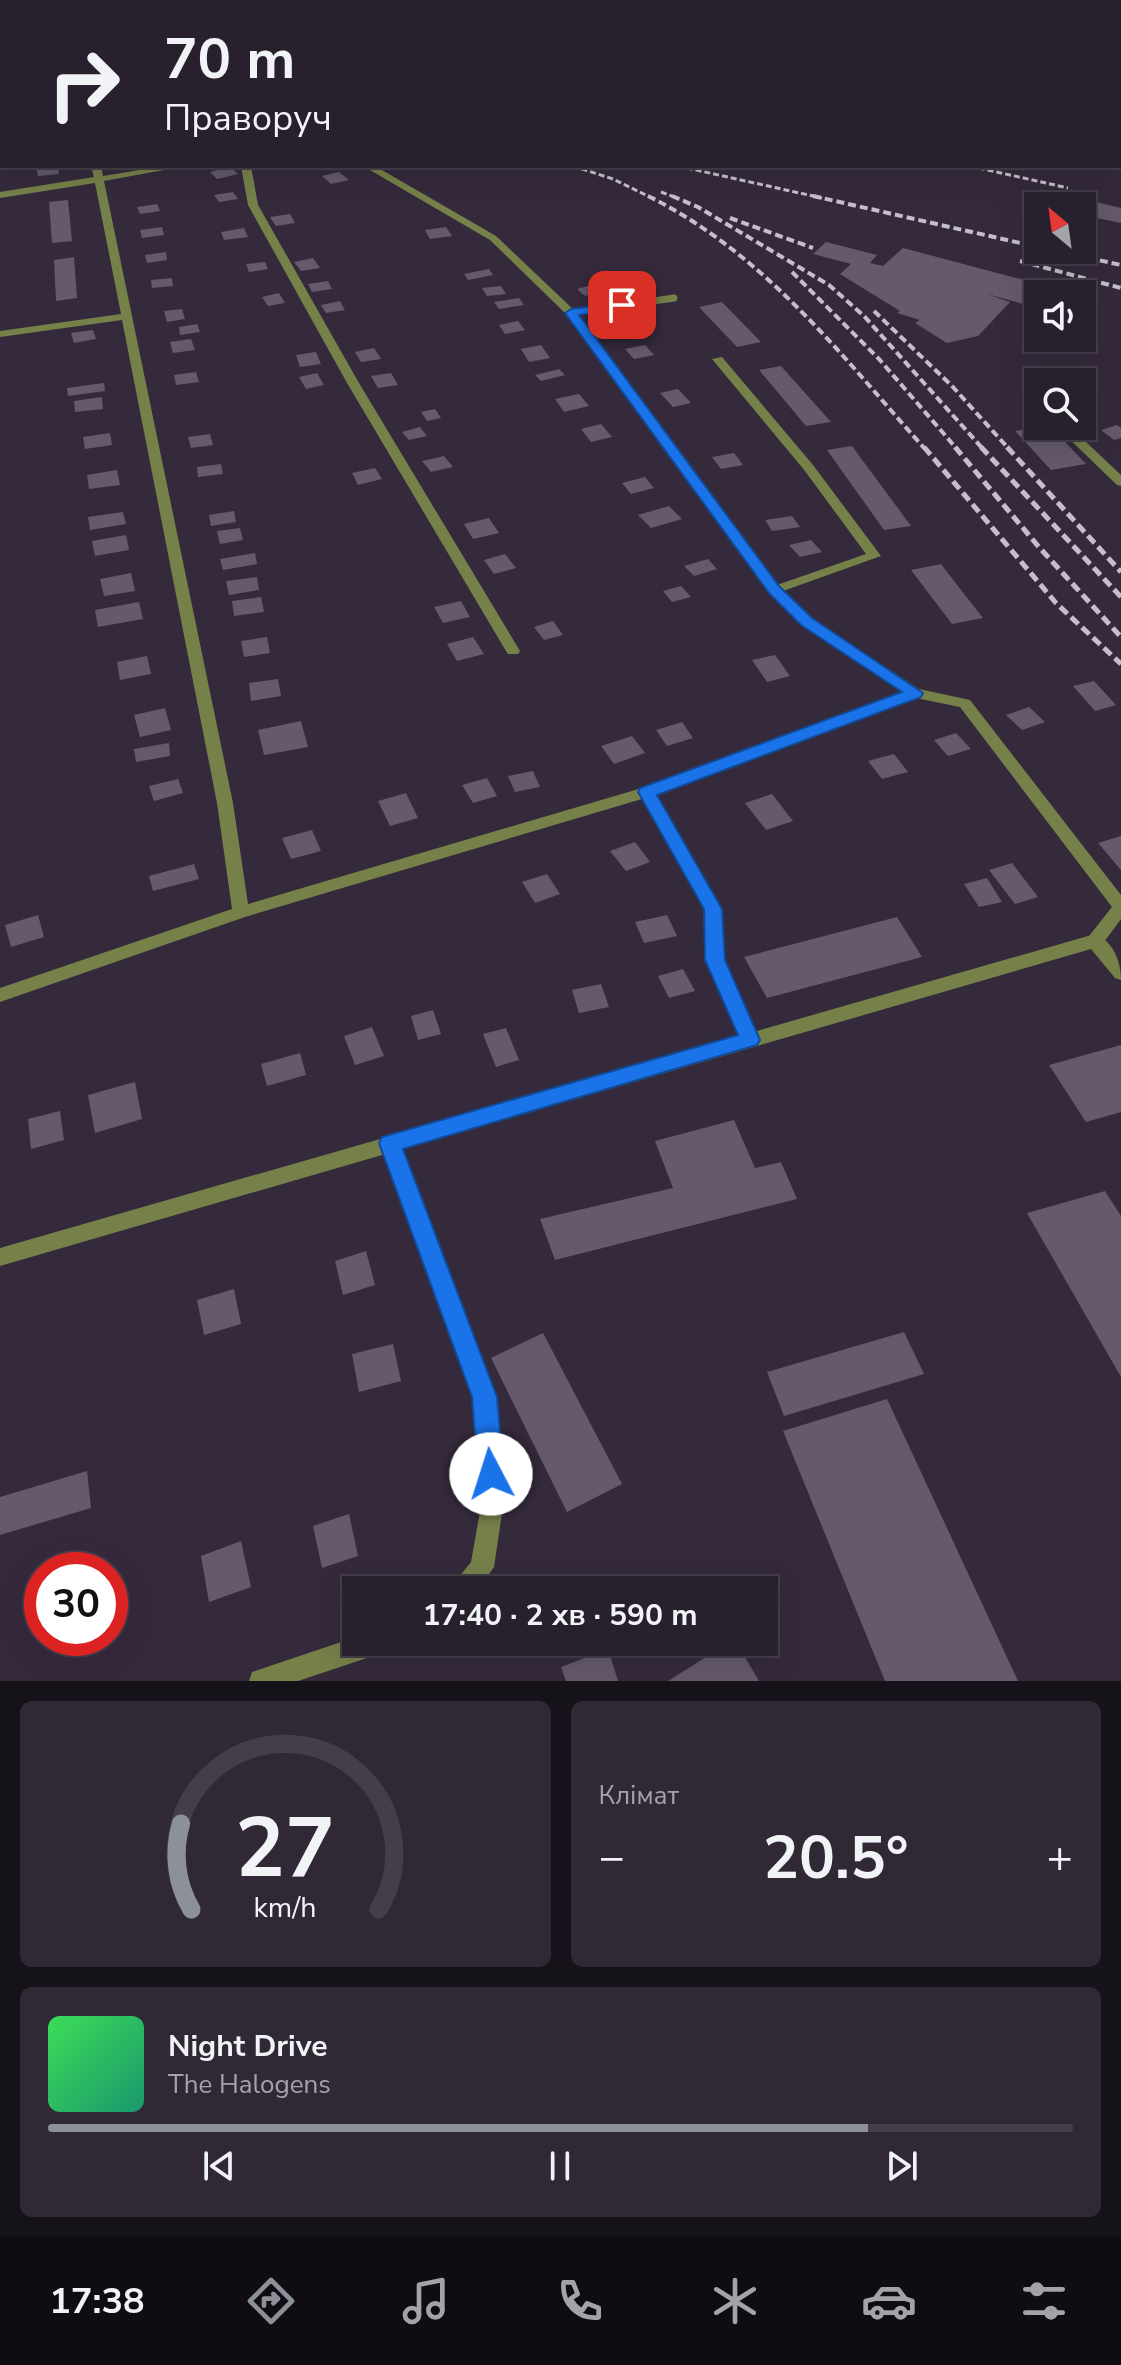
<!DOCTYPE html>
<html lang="uk">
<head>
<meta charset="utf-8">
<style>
	body { margin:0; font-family:"Nunito Sans",sans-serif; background:#302835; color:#f1f3f6; height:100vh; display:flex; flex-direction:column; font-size:30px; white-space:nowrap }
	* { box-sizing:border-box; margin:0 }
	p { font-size:26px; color:#a5a3aa }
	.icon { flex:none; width:44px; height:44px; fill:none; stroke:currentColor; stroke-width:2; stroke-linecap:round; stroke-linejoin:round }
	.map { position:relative; height:1681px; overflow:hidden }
	.details { display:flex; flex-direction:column; gap:20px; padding:20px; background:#161219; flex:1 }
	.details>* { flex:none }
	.top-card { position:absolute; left:0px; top:0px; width:1122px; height:168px; box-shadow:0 8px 32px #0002,0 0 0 2px #443e49; background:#28202d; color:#f1f3f6; overflow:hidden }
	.needle { width:52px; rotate:331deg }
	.tools { position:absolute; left:1024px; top:192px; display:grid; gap:16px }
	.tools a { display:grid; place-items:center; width:72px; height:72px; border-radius:0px; background:#28202d; box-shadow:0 8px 32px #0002,0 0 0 2px #443e49; font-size:40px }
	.speed { position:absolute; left:24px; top:1552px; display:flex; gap:16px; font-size:40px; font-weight:700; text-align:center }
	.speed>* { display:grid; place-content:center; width:104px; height:104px; border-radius:50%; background:#28202d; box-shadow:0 8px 32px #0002,0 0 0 2px #443e49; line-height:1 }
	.speed .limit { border:12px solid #d22; background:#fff; color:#111 }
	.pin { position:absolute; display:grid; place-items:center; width:68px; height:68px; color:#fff; margin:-34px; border-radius:16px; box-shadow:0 4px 12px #0006 }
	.me { position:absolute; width:88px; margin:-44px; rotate:355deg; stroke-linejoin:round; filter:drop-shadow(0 0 6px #0008) }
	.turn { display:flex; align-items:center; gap:28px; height:168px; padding:0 32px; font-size:36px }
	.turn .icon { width:104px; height:104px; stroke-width:2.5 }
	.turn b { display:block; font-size:56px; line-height:68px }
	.big { font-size:60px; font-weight:700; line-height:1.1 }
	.details .card { flex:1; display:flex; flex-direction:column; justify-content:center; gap:12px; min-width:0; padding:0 28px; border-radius:12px; background:#302835 }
	.details .dial { align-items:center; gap:0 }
	.dial svg { height:208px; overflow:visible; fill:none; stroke:#443e49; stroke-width:7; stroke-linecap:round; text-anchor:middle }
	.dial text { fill:#f1f3f6; stroke:none }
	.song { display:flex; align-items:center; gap:24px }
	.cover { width:96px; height:96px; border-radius:12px; background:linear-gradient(135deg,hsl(130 70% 55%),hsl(160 70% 35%)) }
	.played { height:8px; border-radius:4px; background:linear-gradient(90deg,#8c9099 80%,#443e49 80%) }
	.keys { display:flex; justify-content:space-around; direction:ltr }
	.heat { display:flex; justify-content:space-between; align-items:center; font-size:44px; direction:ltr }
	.details .tiles { flex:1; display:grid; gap:20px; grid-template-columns:1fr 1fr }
	.card:last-child { grid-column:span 2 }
	.trip { position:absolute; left:342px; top:1576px; width:436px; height:80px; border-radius:0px; background:#28202d; box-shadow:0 8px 32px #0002,0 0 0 2px #443e49; font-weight:700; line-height:80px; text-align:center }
	.tabs { display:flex; height:128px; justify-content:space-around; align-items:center; background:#100d12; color:#a5a3aa }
	.tabs .icon { width:56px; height:56px }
	.tabs .active { color:#8c9099 }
	.tabs b { font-size:36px; color:#f1f3f6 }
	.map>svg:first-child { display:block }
	.building { fill:#65596d }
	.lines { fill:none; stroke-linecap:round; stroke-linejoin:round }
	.service-far1 { stroke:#768049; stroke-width:7 }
	.service { stroke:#768049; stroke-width:12 }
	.minor { fill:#768049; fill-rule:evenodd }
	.tertiary { fill:#768049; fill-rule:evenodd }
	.rail-far2 { stroke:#c6bfcb; stroke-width:3; stroke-dasharray:6 3; stroke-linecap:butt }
	.rail-far1 { stroke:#c6bfcb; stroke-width:4; stroke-dasharray:8 4; stroke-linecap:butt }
	.rail { stroke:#c6bfcb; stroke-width:5; stroke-dasharray:10 5; stroke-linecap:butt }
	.route { fill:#1a73e8; stroke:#114b97; stroke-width:2 }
</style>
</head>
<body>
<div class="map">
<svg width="1121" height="1681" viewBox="0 0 1121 1681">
	<rect width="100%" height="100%" fill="#352a3c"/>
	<g class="building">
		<path d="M36 166H58L59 174 38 176Z"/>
		<path d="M230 167 238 174 217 179 210 172Z"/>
		<path d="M339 172 349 180 331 184 322 176Z"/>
		<path d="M233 192 238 199 219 202 214 195Z"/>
		<path d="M1070 196 1121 208V223L1082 215V206H1062Z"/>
		<path d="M68 200 72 241 52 243 49 202Z"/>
		<path d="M157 204 160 211 140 214 137 207Z"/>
		<path d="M290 214 295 223 276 226 270 217Z"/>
		<path d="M162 227 164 235 142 238 140 230Z"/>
		<path d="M446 227 452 236 430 239 425 230Z"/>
		<path d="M244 228 248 237 224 240 221 232Z"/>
		<path d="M826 242 877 255 870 263 883 266 903 248 1077 294H1038V308L987 294 1010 302 978 336 947 343 915 323 920 320 897 313 900 311 840 274 851 264 813 254Z"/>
		<path d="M166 252 167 260 147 263 145 255Z"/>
		<path d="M74 257 77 298 56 301 54 260Z"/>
		<path d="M313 258 320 268 301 271 294 262Z"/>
		<path d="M265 262 268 269 249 272 246 264Z"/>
		<path d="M489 269 493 275 468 280 464 274Z"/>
		<path d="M172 278 173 286 152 288 151 280Z"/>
		<path d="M328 281 332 289 312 292 308 284Z"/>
		<path d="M592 285 601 291 585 296 577 289Z"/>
		<path d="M501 286 506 294 487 296 482 288Z"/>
		<path d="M279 293 285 303 268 306 262 297Z"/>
		<path d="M519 298 524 305 499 309 494 302Z"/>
		<path d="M340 301 345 310 326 313 321 305Z"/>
		<path d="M722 302 761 342 737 347 699 307Z"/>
		<path d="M182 309 185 319 167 322 164 311Z"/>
		<path d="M616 315 624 323 610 327 601 319Z"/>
		<path d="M518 321 525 330 505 334 499 325Z"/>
		<path d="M197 324 200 332 180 335 179 327Z"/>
		<path d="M93 330 96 339 74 343 71 333Z"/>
		<path d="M191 339 195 350 173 353 170 342Z"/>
		<path d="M541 345 550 358 529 362 521 349Z"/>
		<path d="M645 345 654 355 634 359 625 349Z"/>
		<path d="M374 348 381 359 361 362 355 352Z"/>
		<path d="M316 352 321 364 300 367 296 355Z"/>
		<path d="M781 366 831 422 806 426 759 370Z"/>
		<path d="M559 369 565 375 541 381 535 375Z"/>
		<path d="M196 372 199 382 176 385 174 375Z"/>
		<path d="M317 373 324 385 306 389 299 377Z"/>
		<path d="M391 373 398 385 378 388 371 376Z"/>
		<path d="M104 383 105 391 68 396 67 388Z"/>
		<path d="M678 389 691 403 673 407 660 393Z"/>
		<path d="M579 394 589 406 564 412 555 399Z"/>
		<path d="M102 397 103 409 75 412 74 401Z"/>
		<path d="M435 409 441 418 427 421 421 412Z"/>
		<path d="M601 424 612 437 591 442 581 429Z"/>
		<path d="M1117 425 1121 428V438L1114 440 1101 430Z"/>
		<path d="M1050 426 1086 464 1051 470 1015 431Z"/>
		<path d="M420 427 427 436 409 440 402 432Z"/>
		<path d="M110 433 112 445 85 449 83 437Z"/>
		<path d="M210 434 213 445 191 448 188 437Z"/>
		<path d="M852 446 911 526 884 530 827 450Z"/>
		<path d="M734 453 743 465 721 469 712 457Z"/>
		<path d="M444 456 453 467 431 472 422 461Z"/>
		<path d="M221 464 223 474 198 477 197 467Z"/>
		<path d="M375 468 382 479 358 485 352 473Z"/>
		<path d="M117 470 120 485 89 489 87 475Z"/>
		<path d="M645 477 654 488 631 494 622 483Z"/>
		<path d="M669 506 682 519 651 528 638 515Z"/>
		<path d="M234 511 236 522 211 526 209 515Z"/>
		<path d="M123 512 126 524 90 530 88 517Z"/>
		<path d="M792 516 800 527 772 531 765 520Z"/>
		<path d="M489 518 499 533 473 539 464 524Z"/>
		<path d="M240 528 243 540 220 544 217 531Z"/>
		<path d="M126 535 129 550 95 556 92 541Z"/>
		<path d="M811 540 822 552 800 557 789 545Z"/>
		<path d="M255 553 257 564 223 570 220 559Z"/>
		<path d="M505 554 516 568 494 574 484 560Z"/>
		<path d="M708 559 717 569 694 576 684 566Z"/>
		<path d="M941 564 961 590 983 618 952 624 911 570Z"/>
		<path d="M131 573 135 591 104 596 100 579Z"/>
		<path d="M257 577 259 590 229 595 226 581Z"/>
		<path d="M681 586 691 597 672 602 663 591Z"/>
		<path d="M261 597 264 612 234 616 232 601Z"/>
		<path d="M461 601 470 617 443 623 434 607Z"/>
		<path d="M139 602 143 619 98 627 95 610Z"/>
		<path d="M553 621 563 635 544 640 534 627Z"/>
		<path d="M267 637 270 653 244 657 241 641Z"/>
		<path d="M473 637 484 654 457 661 447 644Z"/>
		<path d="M775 655 790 676 767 682 752 660Z"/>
		<path d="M147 656 151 674 120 680 117 662Z"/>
		<path d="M278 679 281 696 251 701 249 683Z"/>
		<path d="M1094 681 1116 705 1095 711 1073 686Z"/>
		<path d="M1029 707 1045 722 1022 730 1006 715Z"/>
		<path d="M165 708 171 730 140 737 134 715Z"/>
		<path d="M301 721 308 747 264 755 258 730Z"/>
		<path d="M682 722 693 738 667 746 656 730Z"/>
		<path d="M956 733 971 749 948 756 934 740Z"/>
		<path d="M632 736 645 753 614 764 601 746Z"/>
		<path d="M169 743 170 756 136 762 134 749Z"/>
		<path d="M894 754 908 772 882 779 868 761Z"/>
		<path d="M533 771 540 787 515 792 508 776Z"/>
		<path d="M487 778 497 796 473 803 462 785Z"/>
		<path d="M178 779 183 793 154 801 149 786Z"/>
		<path d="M406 793 418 818 390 826 378 801Z"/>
		<path d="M772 794 793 821 766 830 745 803Z"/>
		<path d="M312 830 321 851 291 859 282 838Z"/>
		<path d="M1121 836V870L1098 843Z"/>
		<path d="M635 842 650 862 626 871 610 851Z"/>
		<path d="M1012 863 1038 897 1015 904 989 870Z"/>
		<path d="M194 864 199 879 153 891 149 876Z"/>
		<path d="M547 874 560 894 535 903 522 882Z"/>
		<path d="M987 878 1002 902 979 907 964 884Z"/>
		<path d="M38 915 44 937 11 947 5 925Z"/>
		<path d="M667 915 677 936 644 943 635 922Z"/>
		<path d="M897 917 922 957 767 998 744 957Z"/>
		<path d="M683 969 695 991 669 998 658 976Z"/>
		<path d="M601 984 609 1007 579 1013 572 990Z"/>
		<path d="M433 1010 441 1034 418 1040 411 1016Z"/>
		<path d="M372 1027 384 1056 355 1065 344 1036Z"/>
		<path d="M506 1028 519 1060 496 1067 483 1034Z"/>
		<path d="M1121 1045V1112L1086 1122 1049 1065Z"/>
		<path d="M300 1053 306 1075 267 1086 261 1064Z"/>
		<path d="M135 1082 142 1119 95 1133 88 1095Z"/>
		<path d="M60 1111 64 1140 31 1149 28 1119Z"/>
		<path d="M734 1120 755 1168 781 1162 797 1199 555 1260 540 1219 673 1188 655 1141Z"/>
		<path d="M1105 1191 1121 1216V1377L1027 1213Z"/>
		<path d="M366 1251 375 1285 343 1295 335 1261Z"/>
		<path d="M234 1289 241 1324 204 1335 197 1300Z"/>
		<path d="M904 1332 924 1374 784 1416 767 1372Z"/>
		<path d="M543 1333 622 1484 567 1512 491 1358Z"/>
		<path d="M393 1344 401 1381 359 1392 352 1354Z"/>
		<path d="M887 1399 1018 1681H885L783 1431Z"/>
		<path d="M87 1471 91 1508 0 1535V1497Z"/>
		<path d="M349 1514 358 1556 322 1568 313 1526Z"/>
		<path d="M241 1541 251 1587 209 1602 201 1556Z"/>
		<path d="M730 1642H736L759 1681H668Z"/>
		<path d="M608 1649 618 1681H566L561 1667Z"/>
	</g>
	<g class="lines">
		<path class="service-far1" d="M571 313 674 298"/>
		<path class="service" d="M647 792 713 909 715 960 750 1040"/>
		<g class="minor">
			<path d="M411 0H420L422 2H413Z"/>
			<path d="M91 166H101L103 176 164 166H186L104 181 233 803 248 904 642 788 903 692 801 624 769 593 567 315 490 240 363 166H375L496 236 575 311 777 585 866 554 805 471 712 359 722 357 813 465 881 556 783 591 811 618 919 689 970 700 1121 895V919L1101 946H1089L1086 941 1089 936 1112 907 960 707 916 698 652 796 245 917 0 1002V988L232 909 217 803 122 320 0 337V331L121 314 95 183 0 198V192L94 177Z"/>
			<path d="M241 166H251L258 205 359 383 520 651 518 654H508L506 651 347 383 248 205Z"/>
			<path d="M1056 426H1069L1121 475V486L1117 485Z"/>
			<path d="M390 1135 397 1137 400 1143 496 1397 504 1500 494 1567 478 1590H451L455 1582 471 1562 482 1500 474 1397 380 1143 383 1137Z"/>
			<path d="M356 1637V1642H391L388 1651 298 1681H249L252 1672 261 1669Z"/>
		</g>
		<path class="tertiary" d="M1095 934C1114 942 1121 962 1121 980L1115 978 1091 949 0 1266V1248Z"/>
		<g class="rail-far2">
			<path d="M71 0 74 2"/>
			<path d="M98 0 101 2"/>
			<path d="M123 0 128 2"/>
			<path d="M158 0 161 2"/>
			<path d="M204 0 207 2"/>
			<path d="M573 166 613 179 652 198"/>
			<path d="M678 166 822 198"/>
			<path d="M970 166 1068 188"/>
			<path d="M661 192 677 198"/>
		</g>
		<g class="rail-far1">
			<path d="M648 196C765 254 840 354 925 449"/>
			<path d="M672 196 698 207 829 285 864 316 983 449"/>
			<path d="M813 196 1038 247"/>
			<path d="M730 218 813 248"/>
			<path d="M1053 250 1121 265"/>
			<path d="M1020 261 1121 288"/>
			<path d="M792 272 879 359 957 449"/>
			<path d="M874 311 952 386 1009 449"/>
		</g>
		<g class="rail">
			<path d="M924 447 1056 603 1121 664"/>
			<path d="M955 447 1038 546 1121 637"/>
			<path d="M981 447 1121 597"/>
			<path d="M1007 447 1121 572"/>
		</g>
	</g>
	<path class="route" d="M622 302 626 303V308L579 315 779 586 812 618 923 693 921 697 657 795 722 909 725 960 760 1040 757 1045 403 1149 497 1397 504 1474 500 1483 491 1487 482 1483 478 1474 472 1397 379 1143 382 1137 738 1035 705 960 704 909 638 792 640 788 902 692 801 625 769 593 565 313 571 309Z"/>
</svg>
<div class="tools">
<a><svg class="needle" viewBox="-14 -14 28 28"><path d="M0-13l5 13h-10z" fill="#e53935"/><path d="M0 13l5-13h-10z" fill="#a5a3aa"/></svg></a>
<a><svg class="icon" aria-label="sound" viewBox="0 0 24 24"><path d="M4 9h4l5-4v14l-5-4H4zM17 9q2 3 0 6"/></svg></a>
<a><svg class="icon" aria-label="search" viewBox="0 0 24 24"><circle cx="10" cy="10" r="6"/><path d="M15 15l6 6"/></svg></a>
</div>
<div class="speed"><div class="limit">30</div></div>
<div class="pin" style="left:622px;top:305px;background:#d93025"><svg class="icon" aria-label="arrive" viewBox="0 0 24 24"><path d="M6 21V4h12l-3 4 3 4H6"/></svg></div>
<svg class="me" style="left:491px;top:1474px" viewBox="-20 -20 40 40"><circle r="19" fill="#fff"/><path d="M0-13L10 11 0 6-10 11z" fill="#1a73e8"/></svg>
<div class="trip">17:40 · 2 хв · 590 m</div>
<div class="top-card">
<div class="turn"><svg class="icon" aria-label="right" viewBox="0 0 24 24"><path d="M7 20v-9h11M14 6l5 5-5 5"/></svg><div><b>70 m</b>Праворуч</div></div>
</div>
</div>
<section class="details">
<div class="tiles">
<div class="card dial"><svg viewBox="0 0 100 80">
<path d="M14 69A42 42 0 1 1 86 69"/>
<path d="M14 69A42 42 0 0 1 10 36" stroke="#8c9099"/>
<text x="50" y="56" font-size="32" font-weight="700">27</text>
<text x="50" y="72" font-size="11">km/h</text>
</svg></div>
<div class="card"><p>Клімат</p>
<div class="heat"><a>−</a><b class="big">20.5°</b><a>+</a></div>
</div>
<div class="card">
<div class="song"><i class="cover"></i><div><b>Night Drive</b><p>The Halogens</p></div></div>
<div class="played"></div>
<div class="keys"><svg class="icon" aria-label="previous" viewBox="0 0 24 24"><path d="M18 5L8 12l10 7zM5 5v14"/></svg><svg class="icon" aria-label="pause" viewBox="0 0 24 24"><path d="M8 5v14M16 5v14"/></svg><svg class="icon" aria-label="next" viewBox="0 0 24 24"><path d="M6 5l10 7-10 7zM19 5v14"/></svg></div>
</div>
</div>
</section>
<nav class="tabs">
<b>17:38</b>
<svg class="icon active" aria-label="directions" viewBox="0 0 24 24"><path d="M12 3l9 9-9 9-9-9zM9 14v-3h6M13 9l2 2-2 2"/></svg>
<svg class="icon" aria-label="music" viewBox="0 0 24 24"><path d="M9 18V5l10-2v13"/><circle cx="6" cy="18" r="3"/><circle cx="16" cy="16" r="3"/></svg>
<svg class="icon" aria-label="phone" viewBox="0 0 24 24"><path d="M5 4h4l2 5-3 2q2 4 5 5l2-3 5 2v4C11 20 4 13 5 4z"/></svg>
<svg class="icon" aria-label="climate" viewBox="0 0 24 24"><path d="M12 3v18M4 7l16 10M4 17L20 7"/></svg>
<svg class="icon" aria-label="car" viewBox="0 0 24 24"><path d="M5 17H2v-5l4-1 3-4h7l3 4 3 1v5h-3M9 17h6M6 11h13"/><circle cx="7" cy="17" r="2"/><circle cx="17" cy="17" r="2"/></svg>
<svg class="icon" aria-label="filters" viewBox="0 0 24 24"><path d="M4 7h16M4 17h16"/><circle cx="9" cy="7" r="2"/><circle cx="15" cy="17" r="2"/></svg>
</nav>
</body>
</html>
